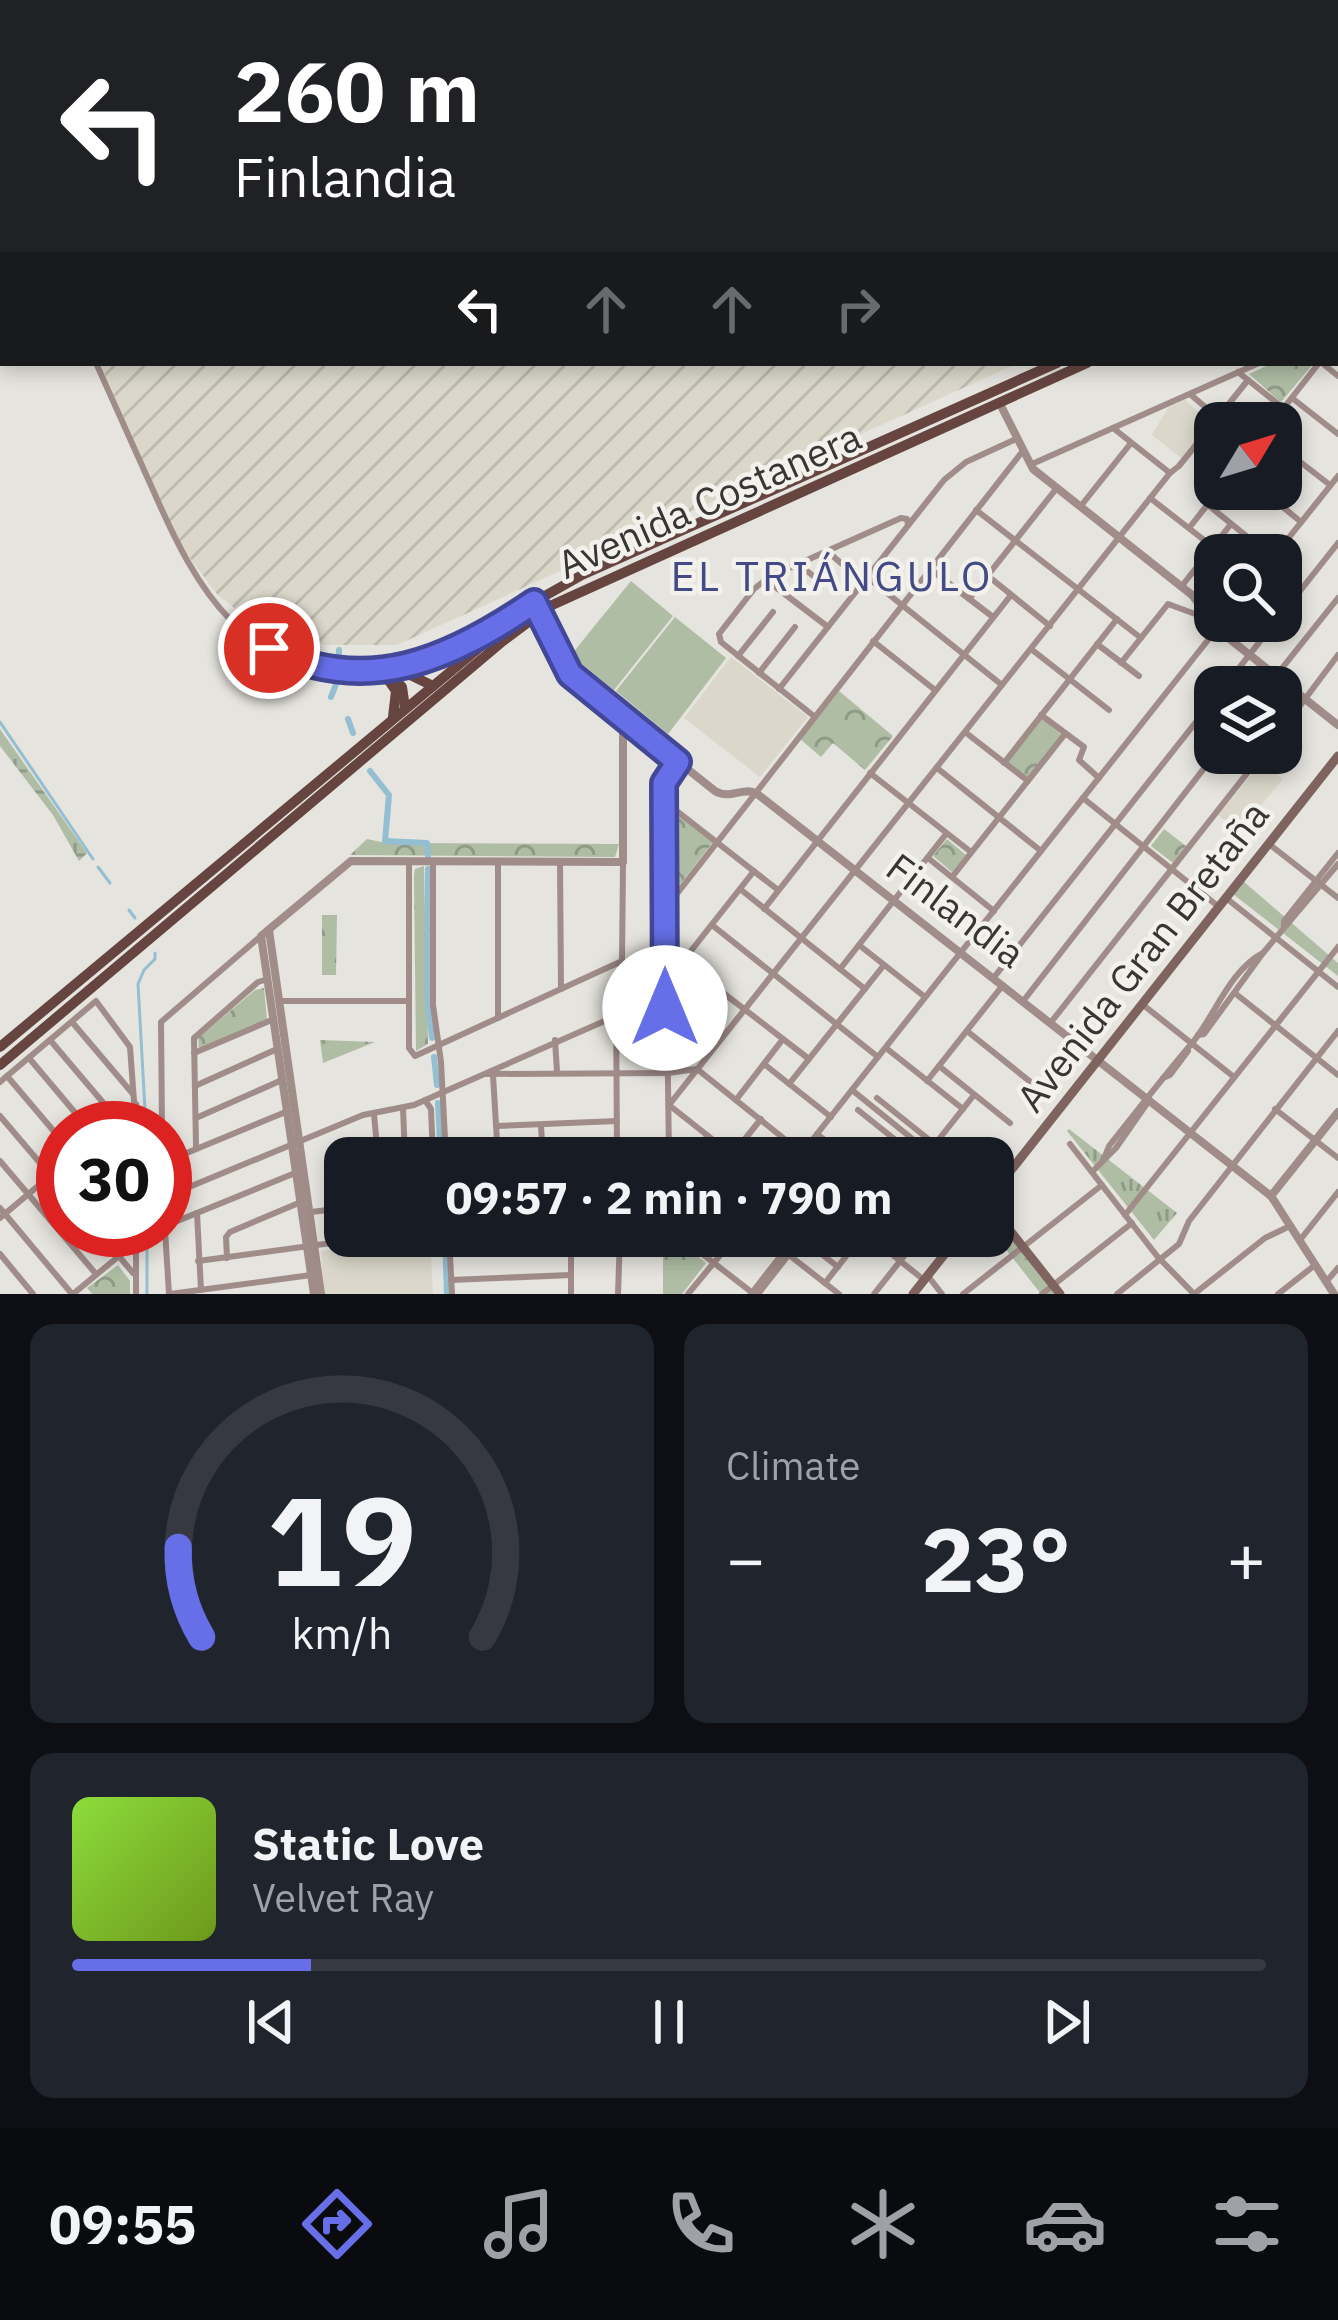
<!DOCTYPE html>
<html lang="en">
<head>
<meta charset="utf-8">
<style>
	body { margin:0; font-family:"IBM Plex Sans",sans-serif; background:#20242c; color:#f1f3f6; height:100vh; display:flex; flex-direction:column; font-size:45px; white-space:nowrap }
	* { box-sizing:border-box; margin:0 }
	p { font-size:39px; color:#9ea1a6 }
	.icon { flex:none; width:66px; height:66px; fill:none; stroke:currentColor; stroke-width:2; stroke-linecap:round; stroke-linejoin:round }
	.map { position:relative; height:1294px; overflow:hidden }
	.side { display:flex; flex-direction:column; gap:30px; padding:30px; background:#0d0f14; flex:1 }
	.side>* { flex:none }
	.banner { position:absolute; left:0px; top:0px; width:1338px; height:366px; box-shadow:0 6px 18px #0003; background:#202124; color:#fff; overflow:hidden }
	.needle { width:78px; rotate:52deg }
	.fabs { position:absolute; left:1194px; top:402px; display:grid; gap:24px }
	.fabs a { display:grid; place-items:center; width:108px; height:108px; border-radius:24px; background:#171b24; box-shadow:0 6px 18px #0003; font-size:60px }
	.speed { position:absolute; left:36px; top:1101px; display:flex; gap:24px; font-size:60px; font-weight:700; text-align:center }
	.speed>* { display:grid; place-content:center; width:156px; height:156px; border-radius:50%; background:#171b24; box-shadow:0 6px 18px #0003; line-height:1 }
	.speed .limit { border:18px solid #d22; background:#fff; color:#111 }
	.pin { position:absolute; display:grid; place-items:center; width:102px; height:102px; color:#fff; margin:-51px; border:6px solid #fff; border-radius:50%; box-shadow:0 3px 12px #0007 }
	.me { position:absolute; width:132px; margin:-66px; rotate:0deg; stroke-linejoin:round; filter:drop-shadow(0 0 9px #0008) }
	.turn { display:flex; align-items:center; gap:42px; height:252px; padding:0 36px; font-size:54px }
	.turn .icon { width:156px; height:156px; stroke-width:2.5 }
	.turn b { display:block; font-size:84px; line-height:102px }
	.lanes { display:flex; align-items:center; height:114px; padding:0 36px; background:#0003; justify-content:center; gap:60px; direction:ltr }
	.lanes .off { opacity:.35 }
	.big { font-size:90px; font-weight:700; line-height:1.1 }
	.side .widget { flex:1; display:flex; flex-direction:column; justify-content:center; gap:18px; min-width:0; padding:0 42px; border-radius:24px; background:#20242c }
	.side .dial { align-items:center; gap:0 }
	.dial svg { height:312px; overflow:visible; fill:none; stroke:#363941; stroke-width:7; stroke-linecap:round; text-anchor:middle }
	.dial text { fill:#f1f3f6; stroke:none }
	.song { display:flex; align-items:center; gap:36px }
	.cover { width:144px; height:144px; border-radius:18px; background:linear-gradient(135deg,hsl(90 70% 55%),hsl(80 70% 35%)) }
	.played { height:12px; border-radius:6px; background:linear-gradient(90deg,#666fe8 20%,#363941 20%) }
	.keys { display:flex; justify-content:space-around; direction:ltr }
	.heat { display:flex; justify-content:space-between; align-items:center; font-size:66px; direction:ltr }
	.side .tiles { flex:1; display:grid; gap:30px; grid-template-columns:1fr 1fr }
	.widget:last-child { grid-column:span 2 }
	.trip { position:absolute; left:324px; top:1137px; width:690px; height:120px; border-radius:24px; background:#171b24; box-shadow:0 6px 18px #0003; font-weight:700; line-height:120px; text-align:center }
	.dock { display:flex; height:192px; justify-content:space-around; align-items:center; background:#090b0e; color:#9ea1a6 }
	.dock .icon { width:84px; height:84px }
	.dock .current { color:#666fe8 }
	.dock b { font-size:54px; color:#f1f3f6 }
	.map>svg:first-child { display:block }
	.built { fill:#dbd8cb }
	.industrial { fill:url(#industrial-furrows) }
	.grass { fill:url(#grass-tufts) }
	.forest { fill:url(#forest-crowns) }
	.wetland { fill:url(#wetland-marsh) }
	.garden { fill:#afbda5 }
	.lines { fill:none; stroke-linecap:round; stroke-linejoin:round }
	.stream { stroke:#94bfd2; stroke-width:3 }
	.canal { stroke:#94bfd2; stroke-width:6 }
	.minor { stroke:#a08c89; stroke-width:6 }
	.tertiary { stroke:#a08c89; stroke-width:8 }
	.secondary { stroke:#7e635f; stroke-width:9 }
	.primary { stroke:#664541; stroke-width:10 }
	.route-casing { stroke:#424897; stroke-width:30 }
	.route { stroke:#666fe8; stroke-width:21 }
	.labels { text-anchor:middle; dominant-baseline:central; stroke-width:9; stroke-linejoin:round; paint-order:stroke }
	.street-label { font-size:39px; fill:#373634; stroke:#f3f1eb }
	.neighbourhood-label { font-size:42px; letter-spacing:3px; fill:#434a86; stroke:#f3f1eb }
</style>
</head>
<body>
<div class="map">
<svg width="1338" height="1294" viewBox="0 0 1338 1294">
	<defs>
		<pattern id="industrial-furrows" width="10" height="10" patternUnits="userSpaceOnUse" patternTransform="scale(3)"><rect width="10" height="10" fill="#dbd8cb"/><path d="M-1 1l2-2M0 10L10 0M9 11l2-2" fill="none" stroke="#bdbaaf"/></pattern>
		<pattern id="grass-tufts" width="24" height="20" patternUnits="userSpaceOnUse" patternTransform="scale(3)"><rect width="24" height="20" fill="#afbda5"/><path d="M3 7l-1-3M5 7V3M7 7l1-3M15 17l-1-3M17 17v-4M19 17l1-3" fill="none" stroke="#8f9a87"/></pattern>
		<pattern id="forest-crowns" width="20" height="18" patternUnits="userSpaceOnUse" patternTransform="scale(3)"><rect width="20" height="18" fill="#afbda5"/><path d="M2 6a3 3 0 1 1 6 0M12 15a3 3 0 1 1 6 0" fill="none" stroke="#8f9a87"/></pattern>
		<pattern id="wetland-marsh" width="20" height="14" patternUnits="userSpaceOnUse" patternTransform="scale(3)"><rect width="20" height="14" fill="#afbda5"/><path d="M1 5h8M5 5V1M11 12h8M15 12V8" fill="none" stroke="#8f9a87"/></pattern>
	</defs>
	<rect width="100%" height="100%" fill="#e5e4de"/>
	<g class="built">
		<path d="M1185 400 1210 422 1181 458 1152 435 1168 408Z"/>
		<path d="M731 657 808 717 760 777 684 718Z"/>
		<path d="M1262 762 1283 779 1239 832 1218 815Z"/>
		<path d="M430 1236 433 1294H323L321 1251Z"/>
	</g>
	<g class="industrial">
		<path d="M0 0H1338V219L1335 220V3H3V137Z"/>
		<path d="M100 363H1018L397 645H328L292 639 248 619 217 594 180 545Z"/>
	</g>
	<g class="grass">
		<path d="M1243 881 1338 963V976L1233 894Z"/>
		<path d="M1069 1129 1177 1213 1154 1240 1067 1131Z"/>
	</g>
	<g class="forest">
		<path d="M1273 363H1314L1281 402 1249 374Z"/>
		<path d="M839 691 893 736 865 770 833 743 821 757 800 739Z"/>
		<path d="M1042 719 1062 735 1027 778 1007 762Z"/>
		<path d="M669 807 713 842 671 896Z"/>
		<path d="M1164 829 1186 846 1173 863 1151 846Z"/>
		<path d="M367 839 386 843 619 844 615 857 350 855Z"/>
		<path d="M947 839 966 855 952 872 933 856Z"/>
		<path d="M424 866 428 1044 416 1051 414 876 415 869Z"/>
		<path d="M322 915H337L336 975H322Z"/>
		<path d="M264 988 267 1020 199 1048 198 1038 255 990Z"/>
		<path d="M320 1040 375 1042 323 1063Z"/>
		<path d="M1001 1226 1054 1294H1041L993 1233Z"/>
		<path d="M683 1244 706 1263 682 1294H663V1246Z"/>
		<path d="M118 1265 130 1281V1294H92L87 1288Z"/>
	</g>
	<path class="wetland" d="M0 729 87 853 79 861 53 815 0 746Z"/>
	<g class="garden">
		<path d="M631 581 673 616 614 690 571 655Z"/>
		<path d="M675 617 726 658 668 734 616 691Z"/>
	</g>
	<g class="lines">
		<g class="stream">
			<path d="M0 722 93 859"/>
			<path d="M98 867 110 883"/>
			<path d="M129 910 135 918"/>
			<path d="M146 1128 138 984 144 970 155 959V953"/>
			<path d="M147 1294V1230"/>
		</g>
		<g class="canal">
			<path d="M331 697 338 679 339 650"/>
			<path d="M348 719 353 733"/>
			<path d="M370 771 389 795 385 841 427 843 428 856"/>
			<path d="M428 869V1005L432 1038"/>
			<path d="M434 1057 437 1085"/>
			<path d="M438 1103 441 1158"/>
			<path d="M445 1239 447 1294"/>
		</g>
		<g class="minor">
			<path d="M0 150 3 156"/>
			<path d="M1335 329 1338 327"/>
			<path d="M96 363C115 405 134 448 153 490 197 591 245 677 371 672"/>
			<path d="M1322 363 1338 376"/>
			<path d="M1238 372 1282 407"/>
			<path d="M1190 394 1218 418"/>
			<path d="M1292 398 1338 434"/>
			<path d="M1272 423 1319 363"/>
			<path d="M1113 428 1170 473"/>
			<path d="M1201 440 1215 452"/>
			<path d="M1281 447 1330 485"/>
			<path d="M1032 464 1259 363"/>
			<path d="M1261 489 1301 522"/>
			<path d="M1150 498 1213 547"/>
			<path d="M1208 505 1270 555"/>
			<path d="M1080 507 1131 443"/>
			<path d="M976 510 1141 638"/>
			<path d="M1189 528 1220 489"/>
			<path d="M827 551 842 564"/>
			<path d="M1275 555 1338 476"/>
			<path d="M798 564 821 582"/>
			<path d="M930 569 993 617"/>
			<path d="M988 576 1050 626"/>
			<path d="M867 577 1002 685"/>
			<path d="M765 579 828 627"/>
			<path d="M1181 587 1231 524"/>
			<path d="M969 599 1056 489"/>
			<path d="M1281 615 1338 543"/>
			<path d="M873 641 935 690"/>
			<path d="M1097 644 1139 676"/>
			<path d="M1031 649 1109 710"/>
			<path d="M738 656 773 612"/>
			<path d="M1121 663 1168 604 1206 618"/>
			<path d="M759 673 795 627"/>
			<path d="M1224 687 1276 621"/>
			<path d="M1267 687 1338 598"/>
			<path d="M779 689 944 480 966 462 1016 439"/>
			<path d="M1041 715 1084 747 1079 760 1099 778"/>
			<path d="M815 717 721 642 719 634 754 589 769 577 901 518 907 519 908 525"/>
			<path d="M1281 731 1338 655"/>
			<path d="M965 732 1028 781"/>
			<path d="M1004 763 1117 619"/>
			<path d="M937 768 1041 851"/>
			<path d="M870 773 971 852"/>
			<path d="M1083 798 1219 907"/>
			<path d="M664 801 778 890"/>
			<path d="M1269 844 1338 898"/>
			<path d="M928 858 994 911"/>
			<path d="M409 861V1048L415 1056 622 961 623 863"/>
			<path d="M433 861V1005L441 1062 446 1158"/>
			<path d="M498 861V1018"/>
			<path d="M560 861 561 989"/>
			<path d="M952 877 1065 734"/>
			<path d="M740 889 865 989"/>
			<path d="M1226 898 1338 987"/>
			<path d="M665 909 1022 452"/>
			<path d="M764 909 1011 595"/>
			<path d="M712 925 878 1057"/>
			<path d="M1284 927V921L1338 853"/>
			<path d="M859 945 925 997"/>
			<path d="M665 948 809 1059"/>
			<path d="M683 961 754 871"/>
			<path d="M840 969 946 834"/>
			<path d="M995 976 1215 698"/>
			<path d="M616 988 617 1158"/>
			<path d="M1236 994 1338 1075"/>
			<path d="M677 996 697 972"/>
			<path d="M1024 1000 1216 753"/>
			<path d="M280 1001H408"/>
			<path d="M1142 1004 1234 1077"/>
			<path d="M1052 1021 1263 753"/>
			<path d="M72 1022 133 1094"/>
			<path d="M967 1031 1038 1088"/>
			<path d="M1198 1035 1204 1034 1263 953 1338 864"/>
			<path d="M50 1040 117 1119"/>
			<path d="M555 1040 557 1072"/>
			<path d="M886 1048 963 1109"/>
			<path d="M194 1053 274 1019"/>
			<path d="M29 1058 88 1128"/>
			<path d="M764 1064 831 1117"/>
			<path d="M939 1066 1010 1123"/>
			<path d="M487 1074 668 1073 697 1069 802 1153"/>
			<path d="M493 1075 498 1158"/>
			<path d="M7 1076 63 1142"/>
			<path d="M1163 1078 1170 1075 1188 1051"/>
			<path d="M927 1081 1003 985"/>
			<path d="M0 1082 96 1001 130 1047 136 1128"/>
			<path d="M789 1084 884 965"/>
			<path d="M195 1086 277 1049"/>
			<path d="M852 1090 936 1158"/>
			<path d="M877 1098 952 1158"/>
			<path d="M425 1100 431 1109 433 1158"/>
			<path d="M736 1100 783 1039"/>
			<path d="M403 1108 405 1158"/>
			<path d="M1275 1109 1338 1158"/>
			<path d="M858 1110 918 1158"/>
			<path d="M374 1114 378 1158"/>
			<path d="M0 1116 63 1190"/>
			<path d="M196 1118 282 1080"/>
			<path d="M496 1126 617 1121"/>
			<path d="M541 1126 543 1158"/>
			<path d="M107 1128 136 1104"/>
			<path d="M162 1128 161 1022 261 936"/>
			<path d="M817 1134 848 1158"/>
			<path d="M1070 1144 1157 1256 1194 1294"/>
			<path d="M196 1147 194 1038 258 982 268 979"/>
			<path d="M732 1155 761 1119"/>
			<path d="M1105 1156 1109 1146C1137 1111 1164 1076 1193 1042 1215 1015 1230 970 1263 953"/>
			<path d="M669 1158 664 783 678 762"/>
			<path d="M689 1158 708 1136"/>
			<path d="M736 1158 669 1105 1170 473 1179 466 1248 380"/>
			<path d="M798 1158 1223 621"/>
			<path d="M924 1158 974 1095"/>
			<path d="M0 1161 96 1274"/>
			<path d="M165 1162 288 1111"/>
			<path d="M1092 1172 1116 1148 1148 1102"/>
			<path d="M345 1185H340L337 1154 377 1141"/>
			<path d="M165 1197 363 1115 414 1105 616 1016"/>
			<path d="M0 1208 72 1294"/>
			<path d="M311 1212 345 1208"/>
			<path d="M197 1213 201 1290"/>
			<path d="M1125 1215 1338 947"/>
			<path d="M0 1218 63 1165"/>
			<path d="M165 1226 295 1173"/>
			<path d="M97 1230 133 1273"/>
			<path d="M165 1230 169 1294"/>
			<path d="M449 1236 452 1294"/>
			<path d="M679 1236 754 1294"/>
			<path d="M869 1236 924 1280"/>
			<path d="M801 1238 838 1267"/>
			<path d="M1300 1240 1338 1192"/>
			<path d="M951 1246H965L978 1236"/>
			<path d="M0 1254 33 1294"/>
			<path d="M789 1255 839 1294"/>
			<path d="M227 1258 226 1237 230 1232 301 1202"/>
			<path d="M198 1261 383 1236"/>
			<path d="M928 1276 942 1294"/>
			<path d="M451 1280 571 1275"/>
			<path d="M1326 1282 1338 1268"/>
			<path d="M825 1283 862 1236"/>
			<path d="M73 1294 119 1256"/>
			<path d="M136 1294V1230"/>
			<path d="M170 1294 311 1275"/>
			<path d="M571 1294V1236"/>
			<path d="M618 1294 620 1236"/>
			<path d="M688 1294 736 1236"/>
			<path d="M751 1294 796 1236"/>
			<path d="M758 1294 801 1239"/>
			<path d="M874 1294 920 1236"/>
			<path d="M963 1294 1102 1185"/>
			<path d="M1042 1294 1132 1223"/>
			<path d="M1117 1294 1179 1244 1189 1221 1338 1031"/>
			<path d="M1194 1294 1265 1238 1290 1226"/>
			<path d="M1278 1294 1315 1265"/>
		</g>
		<g class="tertiary">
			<path d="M999 402 1033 469 1192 595 1217 629 1338 725"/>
			<path d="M534 602 562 663 578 682 715 791C730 800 741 787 756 793L1271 1196 1334 1294"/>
			<path d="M269 930 321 1294"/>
			<path d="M1271 1196 1338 1112"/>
			<path d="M314 1294 261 936 351 861 623 862V732L627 721"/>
		</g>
		<g class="secondary">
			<path d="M993 1193 1338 756"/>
			<path d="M993 1209 1060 1294"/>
			<path d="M913 1294 959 1236"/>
		</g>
		<g class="primary">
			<path d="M1335 239 1338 237"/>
			<path d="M1335 252 1338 251"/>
			<path d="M398 669 489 632"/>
			<path d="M398 669 433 686"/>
			<path d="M388 671 402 687 405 708"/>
			<path d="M373 672 389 681 396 691 393 717"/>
			<path d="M0 1047 534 602 582 575 1057 363"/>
			<path d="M0 1065 503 641 550 606 1087 363"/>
		</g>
	</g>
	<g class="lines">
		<g class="route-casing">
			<path id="route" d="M269 648C366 698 451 659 534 602L570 674 678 762 664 783 665 1008"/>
		</g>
		<use href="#route" class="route"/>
	</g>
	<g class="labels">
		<g class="street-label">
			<text transform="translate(709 500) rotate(-24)">Avenida Costanera</text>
			<text transform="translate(956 910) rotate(37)">Finlandia</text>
			<text transform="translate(1142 956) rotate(-52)">Avenida Gran Bretaña</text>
		</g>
		<g class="neighbourhood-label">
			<text x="832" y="575">EL TRIÁNGULO</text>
		</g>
	</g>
</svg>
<div class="fabs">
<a><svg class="needle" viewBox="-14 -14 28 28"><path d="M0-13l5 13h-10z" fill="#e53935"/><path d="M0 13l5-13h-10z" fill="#9ea1a6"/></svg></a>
<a><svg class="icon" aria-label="search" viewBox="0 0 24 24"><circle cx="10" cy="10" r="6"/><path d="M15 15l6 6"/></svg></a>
<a><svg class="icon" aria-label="layers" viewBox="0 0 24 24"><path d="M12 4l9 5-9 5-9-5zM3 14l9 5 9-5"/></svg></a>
</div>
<div class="speed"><div class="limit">30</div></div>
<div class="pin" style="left:269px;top:648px;background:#d93025"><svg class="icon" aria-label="arrive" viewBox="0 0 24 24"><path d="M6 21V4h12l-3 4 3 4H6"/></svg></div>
<svg class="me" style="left:665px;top:1008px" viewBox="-20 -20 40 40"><circle r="19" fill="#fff"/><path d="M0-13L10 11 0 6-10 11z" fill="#666fe8"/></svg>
<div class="trip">09:57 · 2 min · 790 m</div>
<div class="banner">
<div class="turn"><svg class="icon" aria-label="left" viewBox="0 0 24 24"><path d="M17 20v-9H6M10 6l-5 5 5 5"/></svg><div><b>260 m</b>Finlandia</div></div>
<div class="lanes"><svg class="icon" aria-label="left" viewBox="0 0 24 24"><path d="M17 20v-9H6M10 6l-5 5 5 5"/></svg><svg class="icon off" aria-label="ahead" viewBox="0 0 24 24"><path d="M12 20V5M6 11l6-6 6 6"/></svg><svg class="icon off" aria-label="ahead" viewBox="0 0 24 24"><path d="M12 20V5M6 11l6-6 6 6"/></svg><svg class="icon off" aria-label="right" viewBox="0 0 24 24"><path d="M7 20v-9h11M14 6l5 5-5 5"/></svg></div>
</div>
</div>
<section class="side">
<div class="tiles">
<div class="widget dial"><svg viewBox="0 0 100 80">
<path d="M14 69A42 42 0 1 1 86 69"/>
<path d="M14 69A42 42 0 0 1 8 46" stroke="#666fe8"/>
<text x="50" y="56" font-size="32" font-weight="700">19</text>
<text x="50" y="72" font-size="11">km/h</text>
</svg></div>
<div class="widget"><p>Climate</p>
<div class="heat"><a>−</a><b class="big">23°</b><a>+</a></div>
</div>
<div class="widget">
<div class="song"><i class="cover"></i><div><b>Static Love</b><p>Velvet Ray</p></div></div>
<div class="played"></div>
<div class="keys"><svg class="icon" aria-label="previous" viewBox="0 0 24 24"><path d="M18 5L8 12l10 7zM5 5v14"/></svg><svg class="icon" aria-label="pause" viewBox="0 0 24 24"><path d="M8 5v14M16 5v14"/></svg><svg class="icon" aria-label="next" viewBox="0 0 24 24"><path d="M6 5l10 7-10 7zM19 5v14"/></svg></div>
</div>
</div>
</section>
<nav class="dock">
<b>09:55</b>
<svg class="icon current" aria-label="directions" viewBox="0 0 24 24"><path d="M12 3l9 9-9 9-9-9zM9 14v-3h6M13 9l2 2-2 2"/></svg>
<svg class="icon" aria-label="music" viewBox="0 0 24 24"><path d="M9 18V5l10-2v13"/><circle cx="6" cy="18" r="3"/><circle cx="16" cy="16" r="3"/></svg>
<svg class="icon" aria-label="phone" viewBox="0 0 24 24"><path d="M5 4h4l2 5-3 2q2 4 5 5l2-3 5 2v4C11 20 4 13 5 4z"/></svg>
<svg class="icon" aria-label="climate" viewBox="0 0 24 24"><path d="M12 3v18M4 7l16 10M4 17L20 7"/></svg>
<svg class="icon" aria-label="car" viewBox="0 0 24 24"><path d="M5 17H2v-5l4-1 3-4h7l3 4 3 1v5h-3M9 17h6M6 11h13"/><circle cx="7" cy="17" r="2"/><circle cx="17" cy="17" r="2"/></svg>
<svg class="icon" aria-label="filters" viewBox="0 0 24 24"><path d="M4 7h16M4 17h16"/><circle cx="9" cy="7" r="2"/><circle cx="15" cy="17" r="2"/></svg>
</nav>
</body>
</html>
